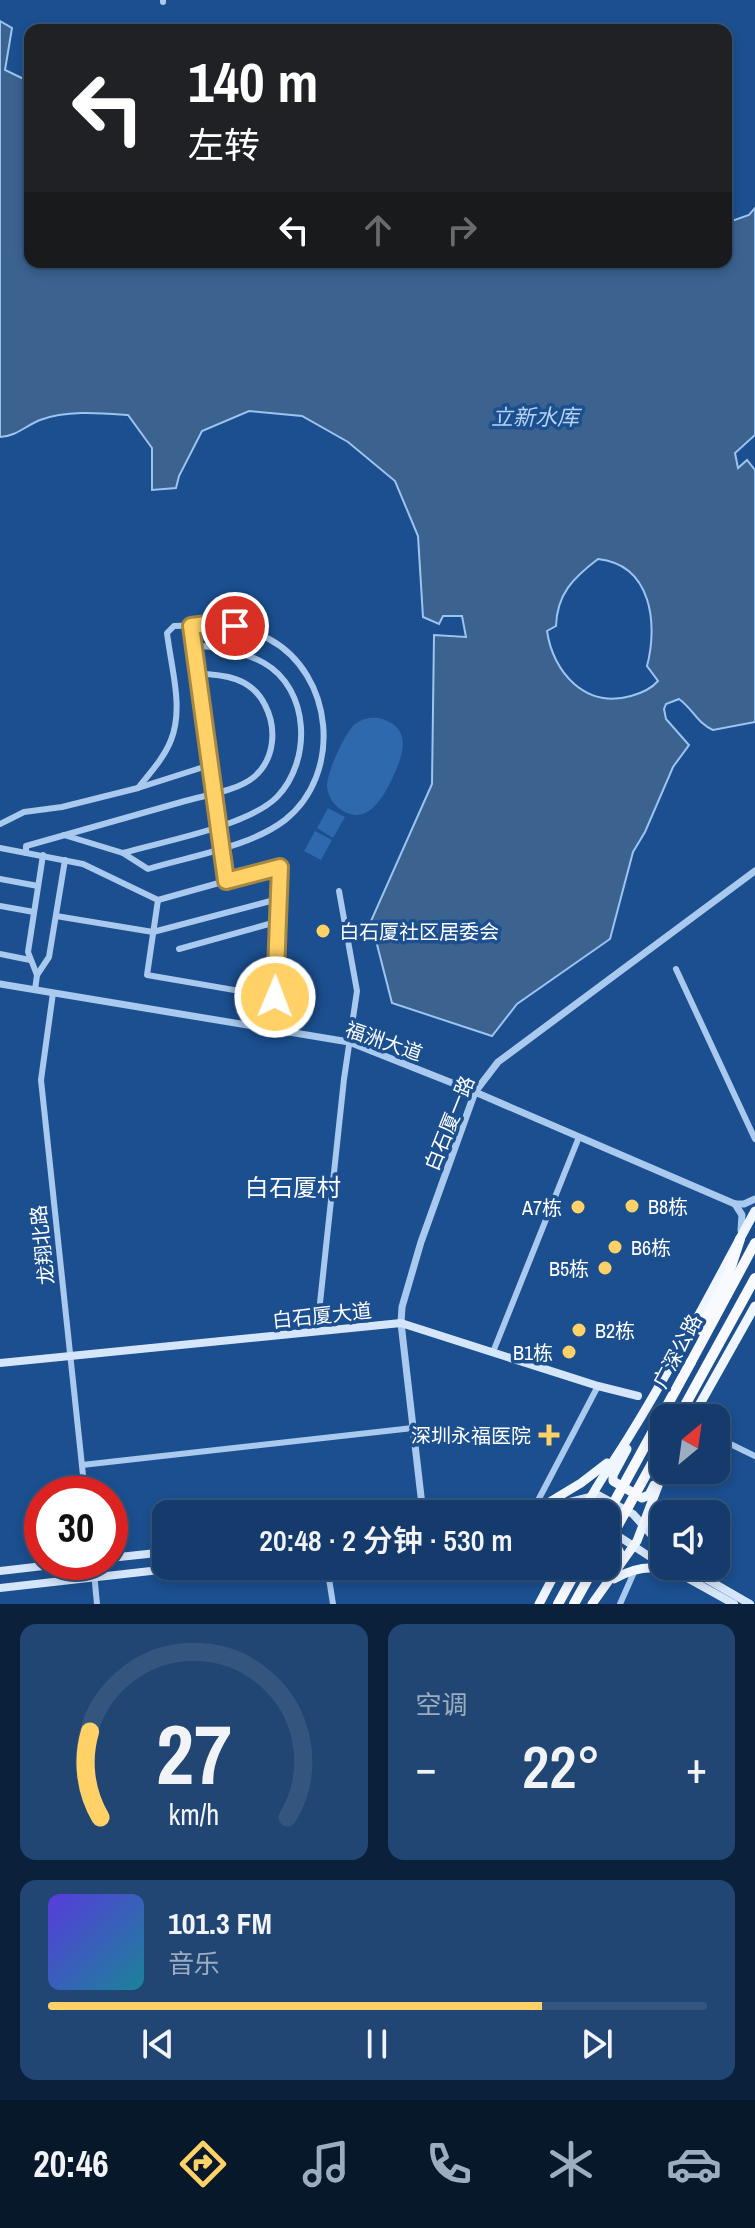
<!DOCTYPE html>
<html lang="zh">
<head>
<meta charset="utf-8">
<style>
	body { margin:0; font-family:"Archivo Narrow","Noto Sans SC",sans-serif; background:#214673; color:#f1f3f6; height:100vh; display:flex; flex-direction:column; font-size:30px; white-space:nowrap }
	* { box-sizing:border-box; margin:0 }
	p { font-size:26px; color:#9dadc1 }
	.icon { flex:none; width:44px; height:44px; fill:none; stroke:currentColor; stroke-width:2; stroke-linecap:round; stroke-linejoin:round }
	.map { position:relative; height:1604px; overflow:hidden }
	.details { display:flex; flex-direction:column; gap:20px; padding:20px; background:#0b203b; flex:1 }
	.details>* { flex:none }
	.guide { position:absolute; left:24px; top:24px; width:708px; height:244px; border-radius:16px; box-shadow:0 4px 12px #0003,0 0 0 2px #33557e; background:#202124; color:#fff; overflow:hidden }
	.needle { width:52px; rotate:29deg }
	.controls { position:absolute; left:650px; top:1404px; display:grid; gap:16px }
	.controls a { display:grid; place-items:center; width:80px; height:80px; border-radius:16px; background:#143b6b; box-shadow:0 4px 12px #0003,0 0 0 2px #33557e; font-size:40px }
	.speed { position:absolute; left:24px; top:1476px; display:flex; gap:16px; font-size:40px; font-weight:700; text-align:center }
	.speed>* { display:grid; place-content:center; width:104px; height:104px; border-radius:50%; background:#143b6b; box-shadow:0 4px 12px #0003,0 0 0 2px #33557e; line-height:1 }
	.speed .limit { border:12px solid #d22; background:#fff; color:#111 }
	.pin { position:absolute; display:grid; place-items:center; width:68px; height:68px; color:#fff; margin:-34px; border:4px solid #fff; border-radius:50%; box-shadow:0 2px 8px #0007 }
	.me { position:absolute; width:88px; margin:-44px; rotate:1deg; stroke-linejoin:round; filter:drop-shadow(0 0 6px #0008) }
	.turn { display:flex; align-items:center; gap:28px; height:168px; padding:0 32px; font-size:36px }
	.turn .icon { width:104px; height:104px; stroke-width:2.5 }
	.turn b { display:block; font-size:56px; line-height:68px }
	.lanes { display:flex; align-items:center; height:76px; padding:0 32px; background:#0003; justify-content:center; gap:40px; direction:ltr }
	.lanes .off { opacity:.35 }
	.big { font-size:60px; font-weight:600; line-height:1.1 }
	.details .widget { flex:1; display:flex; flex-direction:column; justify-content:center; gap:12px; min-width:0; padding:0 28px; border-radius:16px; background:#214673 }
	.details .dial { align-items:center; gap:0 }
	.dial svg { height:208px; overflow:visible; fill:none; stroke:#33557e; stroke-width:7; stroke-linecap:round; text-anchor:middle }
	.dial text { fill:#f1f3f6; stroke:none }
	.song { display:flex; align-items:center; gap:24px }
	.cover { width:96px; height:96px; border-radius:12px; background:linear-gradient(135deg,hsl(250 70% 55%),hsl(190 70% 35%)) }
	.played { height:8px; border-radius:4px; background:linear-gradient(90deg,#ffd166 75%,#33557e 75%) }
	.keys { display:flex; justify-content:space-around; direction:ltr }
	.heat { display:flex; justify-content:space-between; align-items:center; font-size:44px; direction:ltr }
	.details .tiles { flex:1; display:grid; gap:20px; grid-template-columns:1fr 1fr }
	.widget:last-child { grid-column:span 2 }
	.trip { position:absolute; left:152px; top:1500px; width:468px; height:80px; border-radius:16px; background:#143b6b; box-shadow:0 4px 12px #0003,0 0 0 2px #33557e; font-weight:600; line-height:80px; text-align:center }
	.tabs { display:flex; height:128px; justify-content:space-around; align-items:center; background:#08182b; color:#9dadc1 }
	.tabs .icon { width:56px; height:56px }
	.tabs .current { color:#ffd166 }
	.tabs b { font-size:36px; color:#f1f3f6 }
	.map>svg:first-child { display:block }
	.pitch { fill:#2e69ad }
	.water { fill:#3c6290; stroke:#9cc4f0; stroke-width:2; fill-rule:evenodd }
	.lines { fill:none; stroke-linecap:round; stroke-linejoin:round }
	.minor { stroke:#a9c9ee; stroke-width:6 }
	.tertiary { stroke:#a9c9ee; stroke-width:7 }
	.secondary { stroke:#d6e6fa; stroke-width:8 }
	.primary { stroke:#f0f6ff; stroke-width:9 }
	.trunk { stroke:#f8faff; stroke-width:10 }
	.trunk-bridge { stroke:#f8faff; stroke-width:10 }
	.route-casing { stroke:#a68842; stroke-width:20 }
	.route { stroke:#ffd166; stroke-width:14 }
	.poi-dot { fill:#ffd166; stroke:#1b4f8f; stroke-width:3 }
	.labels { text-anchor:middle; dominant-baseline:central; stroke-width:7; stroke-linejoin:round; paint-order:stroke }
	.poi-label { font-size:20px; fill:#fff; stroke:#1b4f8f; text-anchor:start }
	.street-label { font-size:20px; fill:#fff; stroke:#1b4f8f }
	.water-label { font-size:22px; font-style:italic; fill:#b5d3f5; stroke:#1b4f8f }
	.quarter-label { font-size:24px; fill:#fff; stroke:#1b4f8f }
</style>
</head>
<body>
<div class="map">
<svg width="755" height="1604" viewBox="0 0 755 1604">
	<rect width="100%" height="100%" fill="#1b4f8f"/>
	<g class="pitch">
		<path d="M378 718C413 726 404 753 393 777 383 798 366 829 339 808 332 803 328 795 327 787 326 774 345 733 354 725 361 719 369 717 378 718Z"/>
		<path d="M328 808 345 817 333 838 317 828Z"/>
		<path d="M315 831 332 840 321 860 304 851Z"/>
	</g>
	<path class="water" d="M0 21 12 28 5 70 30 82V262H571L579 267 585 263 595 265 599 262H726V223L749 215 755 208V435L735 453 738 468 747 460 755 470V722L713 730C697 723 693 709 679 699L666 704 664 709 666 719 689 745 673 767 645 832 633 852 610 939 517 1004 492 1036 392 1003 371 921 432 784 434 635 466 637 462 616H443L439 624 423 617 418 536 395 481 348 442 302 416 249 411 202 431 179 476 176 488 152 490V448L128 415C100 413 67 410 40 420 25 426 17 436 0 437ZM598 559C652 565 658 624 647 666L658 681C651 689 642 693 631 696 585 709 553 672 547 631L556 626C557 594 573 578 598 559Z"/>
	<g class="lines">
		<g class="minor">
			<path d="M163 0V2"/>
			<path d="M0 824 24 812 62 807 138 788 210 765"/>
			<path d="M64 835 123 853 148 869C191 856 250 847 285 820 343 774 334 674 269 639 234 620 211 625 174 626L167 633C171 667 184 708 171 740 164 758 150 773 138 788"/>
			<path d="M0 848 83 864 158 900"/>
			<path d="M26 853V846C79 831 132 816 185 801 206 795 237 791 254 777 275 759 277 728 265 705 252 678 224 674 197 674"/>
			<path d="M123 853C164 841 248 826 277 797 312 761 310 689 264 663 241 650 219 648 194 645"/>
			<path d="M0 879 38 886"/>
			<path d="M226 881 280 867 276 922"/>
			<path d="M0 906 34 912"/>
			<path d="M56 916 153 932 278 899"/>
			<path d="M179 949 276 922 275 997 147 975 158 900 226 881 191 626"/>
			<path d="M0 954 30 960"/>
			<path d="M676 969 755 1139"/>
			<path d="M37 975 49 957 65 860"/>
			<path d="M35 990 37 975 28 952 43 855"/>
			<path d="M53 993 41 1080 85 1494"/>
			<path d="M317 1331 344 1079 357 991 339 891"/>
			<path d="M493 1352 579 1137"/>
			<path d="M716 1437 755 1456"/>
			<path d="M82 1465 413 1428"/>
			<path d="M533 1510 598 1386"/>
			<path d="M93 1562 97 1604"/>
			<path d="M327 1566 333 1604"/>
			<path d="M620 1604 635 1570"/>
		</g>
		<g class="tertiary">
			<path d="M0 984 349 1042 475 1092 735 1204H744L755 1199"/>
			<path d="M735 1204 742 1215 741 1230"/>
			<path d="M423 1514 401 1323 402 1307 421 1242 475 1092 498 1062 755 871"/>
		</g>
		<g class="secondary">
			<path d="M0 1363 401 1323 598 1386 638 1396"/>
			<path d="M499 1514 546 1508 598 1495 633 1514 664 1549"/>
			<path d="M606 1528 664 1566"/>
			<path d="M110 1558 166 1552"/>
			<path d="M684 1566 750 1604"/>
			<path d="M673 1570 734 1604"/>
			<path d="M0 1571 78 1562"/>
			<path d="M0 1588 195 1566"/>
		</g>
		<g class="primary">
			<path d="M692 1418 755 1306"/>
			<path d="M627 1449 613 1475V1481L642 1498 649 1495 654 1485"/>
			<path d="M538 1509 581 1483 607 1463"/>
			<path d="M582 1514C596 1484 616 1459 633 1430 677 1359 715 1284 755 1211"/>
			<path d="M606 1536 616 1544 620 1553 608 1573"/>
			<path d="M614 1579C634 1567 656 1564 678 1573"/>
			<path d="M539 1604 559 1566"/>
			<path d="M592 1604 637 1541 664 1470"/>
		</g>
		<g class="trunk">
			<path d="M701 1330 728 1276 740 1239"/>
			<path d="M691 1362 755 1243"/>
			<path d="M678 1418 755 1278"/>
			<path d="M558 1604 579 1566"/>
			<path d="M574 1604 595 1566"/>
		</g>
		<g class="trunk-bridge">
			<path d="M606 1517 691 1362"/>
			<path d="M606 1547 664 1442"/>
		</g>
	</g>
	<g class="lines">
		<g class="route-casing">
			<path id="route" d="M235 626 216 623 191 626 226 881 280 867 275 997"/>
		</g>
		<use href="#route" class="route"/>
	</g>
	<g class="poi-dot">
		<circle cx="323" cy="931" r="8"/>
		<circle cx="632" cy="1206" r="8"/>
		<circle cx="578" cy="1207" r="8"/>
		<circle cx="615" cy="1247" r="8"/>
		<circle cx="605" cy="1268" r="8"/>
		<circle cx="579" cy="1330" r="8"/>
		<circle cx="569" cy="1352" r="8"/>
		<path d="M545 1423h8v8h8v8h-8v8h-8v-8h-8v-8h8z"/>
	</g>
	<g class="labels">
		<g class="poi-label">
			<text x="339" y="931">白石厦社区居委会</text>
			<text x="648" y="1206">B8栋</text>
			<text x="562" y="1207" text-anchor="end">A7栋</text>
			<text x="631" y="1247">B6栋</text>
			<text x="589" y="1268" text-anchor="end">B5栋</text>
			<text x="595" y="1330">B2栋</text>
			<text x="553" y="1352" text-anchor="end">B1栋</text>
			<text x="531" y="1435" text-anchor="end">深圳永福医院</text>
		</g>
		<g class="street-label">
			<text transform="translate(384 1041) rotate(19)">福洲大道</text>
			<text transform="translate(449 1123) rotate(-68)">白石厦一路</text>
			<text transform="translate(42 1245) rotate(-96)">龙翔北路</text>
			<text transform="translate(322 1315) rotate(-6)">白石厦大道</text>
			<text transform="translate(677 1351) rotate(-62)">广深公路</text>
		</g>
		<g class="water-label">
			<text x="535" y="417">立新水库</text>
		</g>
		<g class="quarter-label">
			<text x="293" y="1187">白石厦村</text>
		</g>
	</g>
</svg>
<div class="controls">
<a><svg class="needle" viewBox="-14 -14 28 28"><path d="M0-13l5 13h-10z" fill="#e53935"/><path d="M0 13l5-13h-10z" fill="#9dadc1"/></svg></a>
<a><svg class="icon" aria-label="sound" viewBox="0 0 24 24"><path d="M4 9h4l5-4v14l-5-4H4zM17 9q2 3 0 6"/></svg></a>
</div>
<div class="speed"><div class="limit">30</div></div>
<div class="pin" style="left:235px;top:626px;background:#d93025"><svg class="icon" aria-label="arrive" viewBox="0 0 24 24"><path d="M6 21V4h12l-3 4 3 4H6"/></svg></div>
<svg class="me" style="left:275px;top:997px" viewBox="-20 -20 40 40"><circle r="17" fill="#ffd166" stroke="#fff" stroke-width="3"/><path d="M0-11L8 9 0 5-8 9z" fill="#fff"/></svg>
<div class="trip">20:48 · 2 分钟 · 530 m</div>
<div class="guide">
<div class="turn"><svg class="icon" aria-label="left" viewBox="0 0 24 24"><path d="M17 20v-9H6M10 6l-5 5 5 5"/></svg><div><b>140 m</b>左转</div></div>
<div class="lanes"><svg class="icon" aria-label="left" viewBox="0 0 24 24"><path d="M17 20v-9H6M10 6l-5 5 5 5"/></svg><svg class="icon off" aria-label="ahead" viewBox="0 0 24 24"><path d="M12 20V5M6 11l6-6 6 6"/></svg><svg class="icon off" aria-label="right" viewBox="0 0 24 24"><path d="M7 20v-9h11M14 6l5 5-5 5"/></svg></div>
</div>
</div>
<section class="details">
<div class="tiles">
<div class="widget dial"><svg viewBox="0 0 100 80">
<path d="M14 69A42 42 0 1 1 86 69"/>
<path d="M14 69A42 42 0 0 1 10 36" stroke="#ffd166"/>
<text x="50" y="56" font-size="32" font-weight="700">27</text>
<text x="50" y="72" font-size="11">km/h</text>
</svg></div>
<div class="widget"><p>空调</p>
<div class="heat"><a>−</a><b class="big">22°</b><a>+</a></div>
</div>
<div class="widget">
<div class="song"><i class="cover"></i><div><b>101.3 FM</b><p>音乐</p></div></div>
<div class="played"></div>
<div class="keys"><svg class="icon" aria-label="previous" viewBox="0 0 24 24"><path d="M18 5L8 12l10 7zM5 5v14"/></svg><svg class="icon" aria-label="pause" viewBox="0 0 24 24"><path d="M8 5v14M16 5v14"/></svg><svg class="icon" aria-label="next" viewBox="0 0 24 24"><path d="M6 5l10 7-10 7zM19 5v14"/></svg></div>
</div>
</div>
</section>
<nav class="tabs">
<b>20:46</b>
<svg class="icon current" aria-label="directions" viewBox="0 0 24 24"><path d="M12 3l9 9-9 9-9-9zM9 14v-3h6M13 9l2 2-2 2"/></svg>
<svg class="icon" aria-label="music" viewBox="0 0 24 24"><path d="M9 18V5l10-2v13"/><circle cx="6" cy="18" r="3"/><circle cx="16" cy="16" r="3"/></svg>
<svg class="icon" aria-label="phone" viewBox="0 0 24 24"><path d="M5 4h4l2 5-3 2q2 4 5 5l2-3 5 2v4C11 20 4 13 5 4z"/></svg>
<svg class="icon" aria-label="climate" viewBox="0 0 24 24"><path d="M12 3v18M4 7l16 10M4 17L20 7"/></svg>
<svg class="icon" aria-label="car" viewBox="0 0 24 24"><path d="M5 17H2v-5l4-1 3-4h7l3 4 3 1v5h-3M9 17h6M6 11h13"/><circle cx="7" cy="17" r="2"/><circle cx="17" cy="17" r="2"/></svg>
</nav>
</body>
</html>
